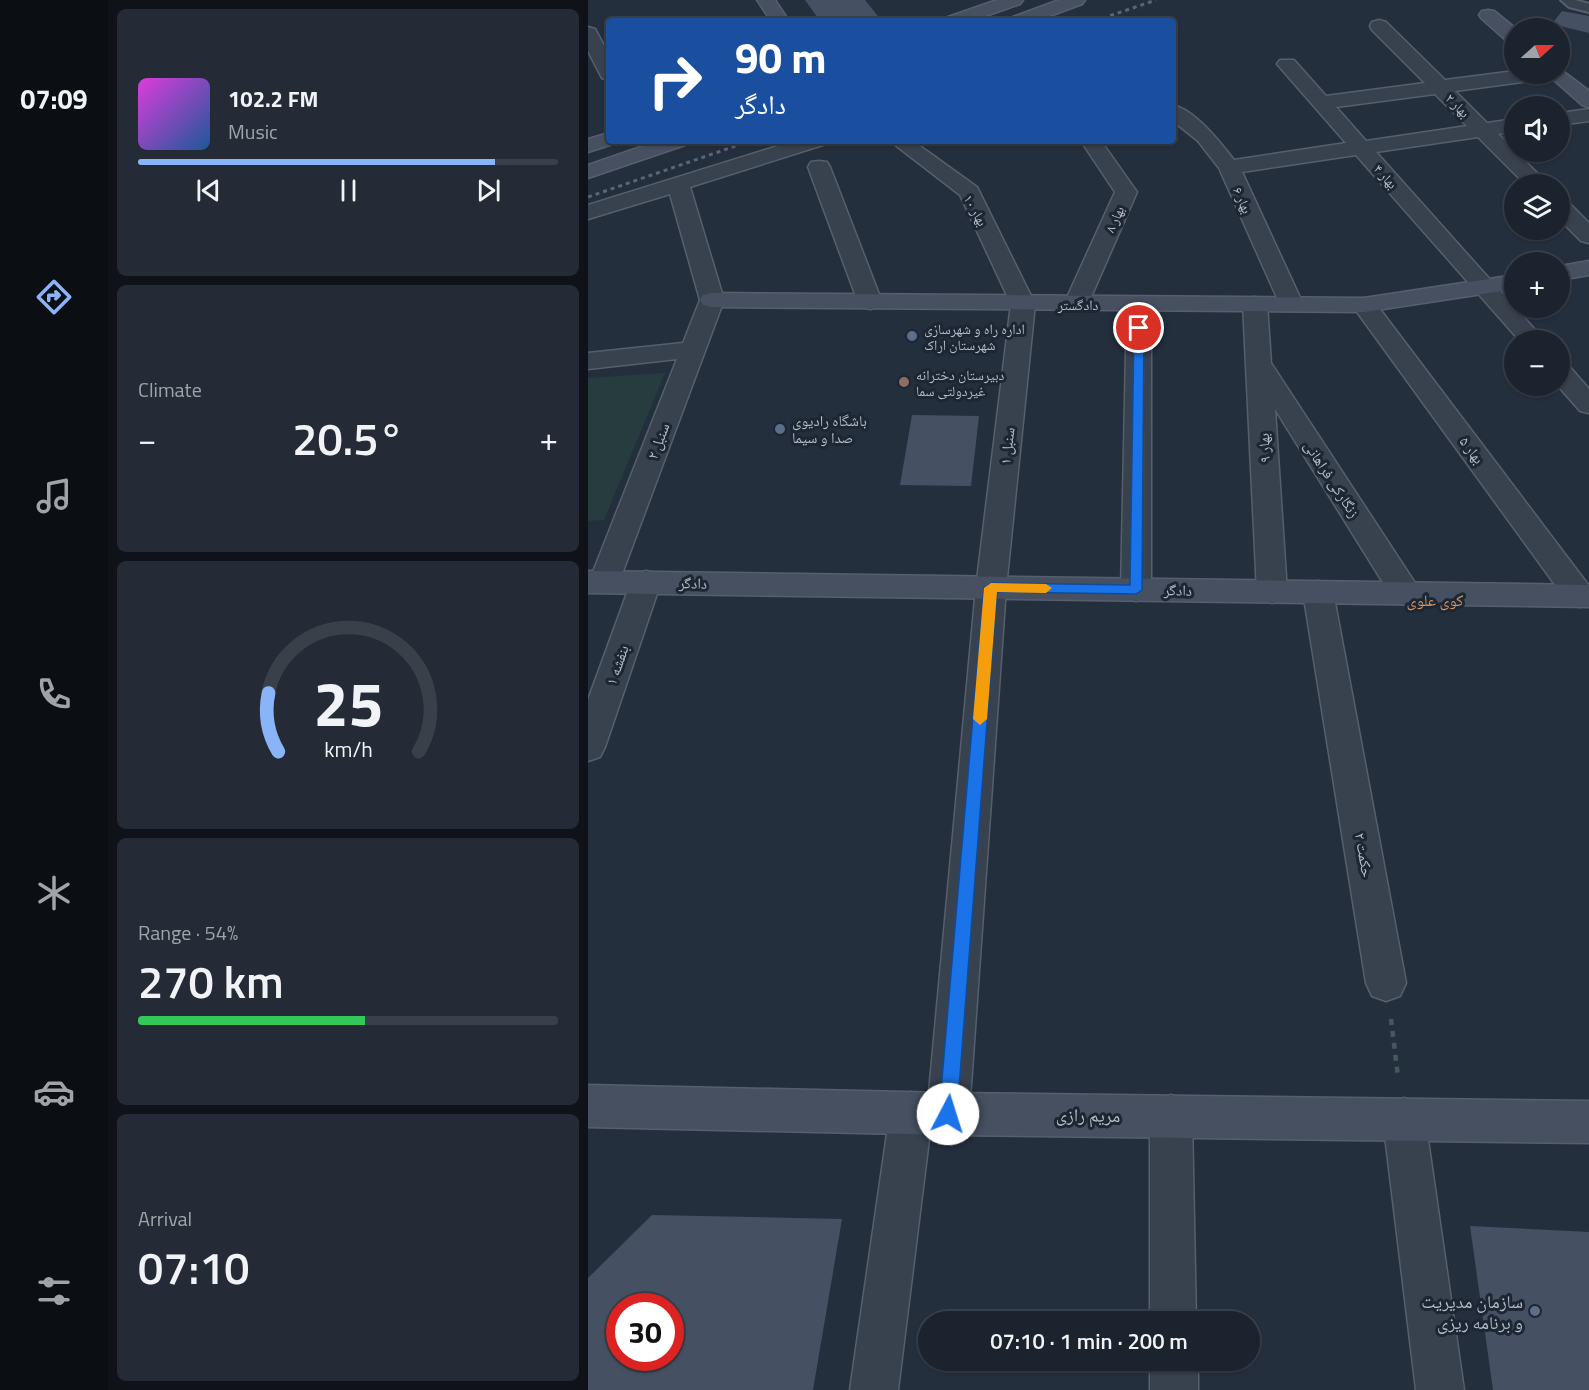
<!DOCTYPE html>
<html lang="en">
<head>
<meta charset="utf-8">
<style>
	body { margin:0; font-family:"Titillium Web","Noto Naskh Arabic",sans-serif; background:#242b36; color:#f1f3f6; height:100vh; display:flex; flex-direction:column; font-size:22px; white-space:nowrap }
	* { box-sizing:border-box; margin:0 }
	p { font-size:20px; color:#a0a4aa }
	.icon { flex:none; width:33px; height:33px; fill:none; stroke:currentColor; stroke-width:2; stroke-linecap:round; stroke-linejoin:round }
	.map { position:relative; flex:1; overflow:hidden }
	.details { display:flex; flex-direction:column; gap:9px; padding:9px; background:#0f1319; width:480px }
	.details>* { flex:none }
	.top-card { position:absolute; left:18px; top:18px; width:570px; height:126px; border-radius:6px; box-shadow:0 2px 4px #0004,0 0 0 2px #39404a; background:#1a4fa0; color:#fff; overflow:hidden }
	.needle { width:39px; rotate:69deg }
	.controls { position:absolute; left:916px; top:18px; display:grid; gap:12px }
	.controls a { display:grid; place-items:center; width:66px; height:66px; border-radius:50%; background:#1b232e; box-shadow:0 2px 4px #0004,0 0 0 2px #39404a; font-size:30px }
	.speed { position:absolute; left:18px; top:1293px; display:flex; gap:12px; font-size:30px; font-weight:700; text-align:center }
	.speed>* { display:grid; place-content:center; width:78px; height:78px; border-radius:50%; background:#1b232e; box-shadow:0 2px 4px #0004,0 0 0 2px #39404a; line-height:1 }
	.speed .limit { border:9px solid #d22; background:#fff; color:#111 }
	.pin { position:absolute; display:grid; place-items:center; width:51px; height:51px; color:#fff; margin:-26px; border:3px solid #fff; border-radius:50%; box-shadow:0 2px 6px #0007 }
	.me { position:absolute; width:66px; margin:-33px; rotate:5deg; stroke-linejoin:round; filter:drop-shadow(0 0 4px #0008) }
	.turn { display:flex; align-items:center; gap:21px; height:126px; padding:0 30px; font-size:27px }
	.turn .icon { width:78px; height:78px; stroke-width:2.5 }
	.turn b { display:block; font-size:42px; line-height:51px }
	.big { font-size:45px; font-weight:600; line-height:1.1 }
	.details .tile { flex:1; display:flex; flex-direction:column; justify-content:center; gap:9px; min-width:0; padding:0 21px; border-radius:9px; background:#242b36 }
	.details .dial { align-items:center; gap:0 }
	.dial svg { height:156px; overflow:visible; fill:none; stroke:#39404a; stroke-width:7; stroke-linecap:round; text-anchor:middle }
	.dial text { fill:#f1f3f6; stroke:none }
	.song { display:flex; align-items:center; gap:18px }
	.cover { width:72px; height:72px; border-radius:9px; background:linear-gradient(135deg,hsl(300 70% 55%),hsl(210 70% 35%)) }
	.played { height:6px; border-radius:3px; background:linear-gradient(90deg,#8ab4f8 85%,#39404a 85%) }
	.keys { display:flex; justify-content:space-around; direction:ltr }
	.heat { display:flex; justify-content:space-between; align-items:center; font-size:33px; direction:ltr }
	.charge { height:9px; border-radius:4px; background:linear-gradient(90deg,#34c759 54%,#39404a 0) }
	.trip { position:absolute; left:330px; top:1311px; width:342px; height:60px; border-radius:30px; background:#1b232e; box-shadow:0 2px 4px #0004,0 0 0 2px #39404a; font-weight:600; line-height:60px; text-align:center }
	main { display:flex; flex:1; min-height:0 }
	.dock { display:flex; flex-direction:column; width:108px; justify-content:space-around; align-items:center; background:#0b0e12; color:#a0a4aa }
	.dock .icon { width:42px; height:42px }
	.dock .active { color:#8ab4f8 }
	.dock b { font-size:27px; color:#f1f3f6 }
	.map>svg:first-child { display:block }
	.green { fill:#263c3f }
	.building { fill:#455162; fill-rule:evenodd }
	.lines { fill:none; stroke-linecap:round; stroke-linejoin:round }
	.lane-casing { stroke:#565f6c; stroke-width:4 }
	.street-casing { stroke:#565f6c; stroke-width:3 }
	.secondary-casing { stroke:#565f6c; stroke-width:3 }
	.path { stroke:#44595c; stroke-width:4.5; stroke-dasharray:6 6; stroke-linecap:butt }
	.lane { fill:#38414e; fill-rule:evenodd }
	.street { fill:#38414e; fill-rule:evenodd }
	.secondary { fill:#465061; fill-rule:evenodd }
	.rail { stroke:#5a6575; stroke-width:3; stroke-dasharray:4 4; stroke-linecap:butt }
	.route { fill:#1a73e8; stroke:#114b97; stroke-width:1.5 }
	.slow { fill:#f59e0b }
	.service-dot { fill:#5c6f8a; stroke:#1d2633; stroke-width:2 }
	.education-dot { fill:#8d6e63; stroke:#1d2633; stroke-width:2 }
	.labels { text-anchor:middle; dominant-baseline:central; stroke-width:6; stroke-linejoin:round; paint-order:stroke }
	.far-street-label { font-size:14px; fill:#b4bcc9; stroke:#1d2633 }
	.far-poi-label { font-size:14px; fill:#b4bcc9; stroke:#1d2633; text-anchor:start }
	.poi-label { font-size:15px; fill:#b4bcc9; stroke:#1d2633; text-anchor:start }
	.street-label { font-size:15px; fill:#b4bcc9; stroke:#1d2633 }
	.neighbourhood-label { font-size:16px; fill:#d59563; stroke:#1d2633 }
	.near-street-label { font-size:18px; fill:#b4bcc9; stroke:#1d2633 }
	.near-poi-label { font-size:18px; fill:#b4bcc9; stroke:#1d2633; text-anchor:end }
</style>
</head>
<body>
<main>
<nav class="dock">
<b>07:09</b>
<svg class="icon active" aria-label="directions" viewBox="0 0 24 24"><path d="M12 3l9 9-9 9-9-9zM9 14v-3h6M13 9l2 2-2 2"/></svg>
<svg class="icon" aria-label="music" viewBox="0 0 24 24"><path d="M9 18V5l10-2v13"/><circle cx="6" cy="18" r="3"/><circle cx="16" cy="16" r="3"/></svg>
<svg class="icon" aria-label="phone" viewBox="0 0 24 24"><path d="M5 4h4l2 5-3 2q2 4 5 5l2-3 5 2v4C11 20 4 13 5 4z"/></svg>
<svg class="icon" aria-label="climate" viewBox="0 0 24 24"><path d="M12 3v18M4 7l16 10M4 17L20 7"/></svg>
<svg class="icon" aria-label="car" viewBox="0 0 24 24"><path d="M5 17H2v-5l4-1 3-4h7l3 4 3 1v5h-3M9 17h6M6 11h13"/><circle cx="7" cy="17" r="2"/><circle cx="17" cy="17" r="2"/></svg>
<svg class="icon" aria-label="filters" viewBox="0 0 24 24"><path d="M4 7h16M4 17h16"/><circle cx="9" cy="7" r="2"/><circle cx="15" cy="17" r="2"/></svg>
</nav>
<section class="details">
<div class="tile">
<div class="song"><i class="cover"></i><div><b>102.2 FM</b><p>Music</p></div></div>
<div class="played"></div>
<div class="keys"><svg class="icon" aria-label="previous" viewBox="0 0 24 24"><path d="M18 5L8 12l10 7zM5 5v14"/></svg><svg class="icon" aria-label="pause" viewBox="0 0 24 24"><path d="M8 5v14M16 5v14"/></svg><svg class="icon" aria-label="next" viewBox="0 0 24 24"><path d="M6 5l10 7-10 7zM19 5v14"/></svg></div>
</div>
<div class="tile"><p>Climate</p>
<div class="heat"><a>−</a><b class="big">20.5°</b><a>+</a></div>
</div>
<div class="tile dial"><svg viewBox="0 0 100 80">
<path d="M14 69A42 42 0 1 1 86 69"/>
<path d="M14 69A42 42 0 0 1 9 39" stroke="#8ab4f8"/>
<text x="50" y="56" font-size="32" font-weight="700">25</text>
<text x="50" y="72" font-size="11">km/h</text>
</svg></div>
<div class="tile"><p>Range · 54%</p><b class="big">270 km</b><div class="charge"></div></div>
<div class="tile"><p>Arrival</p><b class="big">07:10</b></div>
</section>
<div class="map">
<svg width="1001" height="1390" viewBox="0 0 1001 1390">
	<rect width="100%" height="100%" fill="#242f3e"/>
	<path class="green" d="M77 373 16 520 0 521V378Z"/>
	<g class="building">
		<path d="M217 0H277L294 21H232Z"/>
		<path d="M974 11 1001 16V33L964 24Z"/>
		<path d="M324 415 391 416 383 486 312 485Z"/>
		<path d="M64 1215 254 1219 225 1390H0V1278ZM32 1306H82V1358H32Z"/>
		<path d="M882 1226 1001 1232V1390H905Z"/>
	</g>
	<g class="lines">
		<g class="lane-casing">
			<path id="lane" d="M973 0H987L1001 4V12L981 7Z"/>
		</g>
		<g class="street-casing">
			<g id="street">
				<path d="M791 20 798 22 857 80 927 71V74H959L956 78 949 80 867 91 899 123 927 119V131L910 134 960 184H937L890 137 788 152 956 340H931L768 155 654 172 715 304 712 309 703 311 694 309 631 168 610 141 585 121V105C608 111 632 142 646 160L758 143 689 64 692 60H706L738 96 837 83 784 30 782 26 784 22ZM847 94 879 126 778 141 748 107Z"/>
				<path d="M0 27 7 29 21 55V80L14 78 0 51Z"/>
				<path d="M1001 109V121L972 125V113Z"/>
				<path d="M206 141H238L235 145 102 187 136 300 31 582 27 590 16 593 5 590 1 582 89 359 0 369V353L95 343 112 300 82 194 0 219V205Z"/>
				<path d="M302 141H325L389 187 447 304 418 588 381 1114 375 1129 360 1135 345 1129 343 1123 310 1390H262L302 1113 308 1098 323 1092 338 1098 340 1103 388 588 423 304 372 195Z"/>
				<path d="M493 141H513L549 192 500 304 497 309 488 311 479 309 476 304 527 192Z"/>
				<path d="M231 161 239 162 242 167 294 302 291 307 282 309 273 307 270 302 220 167 223 162Z"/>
				<path d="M972 200 980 202 1001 223V243L993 241 972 220Z"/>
				<path d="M551 297 560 299 563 304V590L559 598 548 601 537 598 533 590 539 304 542 299Z"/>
				<path d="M667 297 676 299 679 304 683 363 829 586 833 594 829 602 818 605 807 602 687 409 699 592 695 600 684 603 673 600 669 592 655 304 658 299Z"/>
				<path d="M776 298 785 300 1001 586V604L992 607 981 604 764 305 767 300Z"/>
				<path d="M972 364 981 366 1001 389V413L992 411 970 386H972Z"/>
				<path d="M58 571 69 574 73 582 17 747 12 757 0 761V700L43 582 47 574Z"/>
				<path d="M730 581 741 584 745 592 818 983 812 996 798 1001 784 996 778 983 715 592 719 584Z"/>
				<path d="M583 1095 598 1101 604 1116 608 1322H562V1116L568 1101Z"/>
				<path d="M816 1098 831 1104 837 1119 876 1390H828L795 1119 801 1104Z"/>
				<rect x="562" y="1360" width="48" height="30"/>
			</g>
		</g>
		<g class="secondary-casing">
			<g id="secondary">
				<path d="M169 0H187L201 21H183Z"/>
				<path d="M409 0H435L432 4 383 21H357L360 17Z"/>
				<path d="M471 0H497L494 4 448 21H422L425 17Z"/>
				<path d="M900 10 906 11 927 28V44L920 42 894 19 891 15 894 11Z"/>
				<path d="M972 69 1001 91V107L994 105 959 74H972Z"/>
				<path d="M21 133V141H30L28 143 0 152V139Z"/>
				<path d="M70 141H100L97 145 0 178V165Z"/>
				<path d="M1001 261V275L972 280V266Z"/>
				<path d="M927 275V289L776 312 124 307 115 305 112 300 115 295 124 293 776 298Z"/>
				<path d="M0 571 1001 585V607L0 593Z"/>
				<path d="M0 1085 360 1093 1001 1101V1143L360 1135 0 1127Z"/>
			</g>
		</g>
		<path class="path" d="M803 1019 810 1077"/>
		<use href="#lane" class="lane"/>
		<use href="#street" class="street"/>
		<use href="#secondary" class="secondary"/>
		<g class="rail">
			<path d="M507 21 568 0"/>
			<path d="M0 197 162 141"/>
		</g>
	</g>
	<path class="route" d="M551 325 556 328 554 590 548 594 409 592 369 1114 366 1120 360 1122 354 1120 351 1114 396 588 403 583 542 585 546 328Z"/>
	<path class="slow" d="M403 583 458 584 464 588 458 593 409 592 399 719 392 725 385 719 396 588Z"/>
	<g class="service-dot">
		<circle cx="324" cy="336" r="6"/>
		<circle cx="192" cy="429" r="6"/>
		<circle cx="947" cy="1311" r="6"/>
	</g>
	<circle class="education-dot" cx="316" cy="382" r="6"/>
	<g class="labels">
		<g class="far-street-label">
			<text transform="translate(870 105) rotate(45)">بهار ۲</text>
			<text transform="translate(798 176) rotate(48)">بهار ۴</text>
			<text transform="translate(655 200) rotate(66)">بهار ۶</text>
			<text transform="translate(388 210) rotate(61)">بهار ۱۰</text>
			<text transform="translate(526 219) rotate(-66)">بهار ۸</text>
			<text x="490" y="304">دادگستر</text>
		</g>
		<g class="far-poi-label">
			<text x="336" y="328">اداره راه و شهرسازی<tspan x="336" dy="16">شهرستان اراک</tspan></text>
			<text x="328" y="374">دبیرستان دخترانه<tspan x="328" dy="16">غیردولتی سما</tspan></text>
		</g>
		<g class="poi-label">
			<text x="204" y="420">باشگاه رادیوی<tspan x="204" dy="17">صدا و سیما</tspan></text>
		</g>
		<g class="street-label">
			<text transform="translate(70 441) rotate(-69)">سنبل ۲</text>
			<text transform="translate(419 446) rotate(-83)">سنبل ۱</text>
			<text transform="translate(676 448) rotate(-93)">بهار ۹</text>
			<text transform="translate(884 450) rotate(53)">بهار ۵</text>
			<text transform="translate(744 479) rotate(57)">زنگارکی فراهانی</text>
			<text transform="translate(105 583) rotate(1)">دادگر</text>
			<text transform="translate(590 590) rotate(1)">دادگر</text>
			<text transform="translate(29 665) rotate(-71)">بنفشه ۱</text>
			<text transform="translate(776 855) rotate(80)">حکمت ۲</text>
		</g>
		<g class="neighbourhood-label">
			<text x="847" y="600">کوی علوی</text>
		</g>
		<g class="near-street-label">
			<text transform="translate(500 1115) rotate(1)">مریم رازی</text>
		</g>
		<g class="near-poi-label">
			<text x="935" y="1301">سازمان مدیریت<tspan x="935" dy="21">و برنامه ریزی</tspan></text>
		</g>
	</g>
</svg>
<div class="controls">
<a><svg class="needle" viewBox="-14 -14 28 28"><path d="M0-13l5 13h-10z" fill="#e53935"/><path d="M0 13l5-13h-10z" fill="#a0a4aa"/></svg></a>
<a><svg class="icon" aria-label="sound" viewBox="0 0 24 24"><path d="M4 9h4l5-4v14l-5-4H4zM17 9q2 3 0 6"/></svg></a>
<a><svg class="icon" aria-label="layers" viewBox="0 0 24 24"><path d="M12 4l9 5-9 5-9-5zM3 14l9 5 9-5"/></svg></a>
<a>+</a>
<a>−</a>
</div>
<div class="speed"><div class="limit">30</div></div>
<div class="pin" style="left:551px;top:328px;background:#d93025"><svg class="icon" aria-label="arrive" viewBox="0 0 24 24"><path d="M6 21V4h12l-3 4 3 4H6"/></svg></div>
<svg class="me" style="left:360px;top:1114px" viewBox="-20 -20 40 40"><circle r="19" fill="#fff"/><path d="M0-13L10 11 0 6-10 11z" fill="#1a73e8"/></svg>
<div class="trip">07:10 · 1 min · 200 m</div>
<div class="top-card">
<div class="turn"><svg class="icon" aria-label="right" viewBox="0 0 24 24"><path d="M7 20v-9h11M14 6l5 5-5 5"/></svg><div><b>90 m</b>دادگر</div></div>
</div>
</div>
</main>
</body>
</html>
